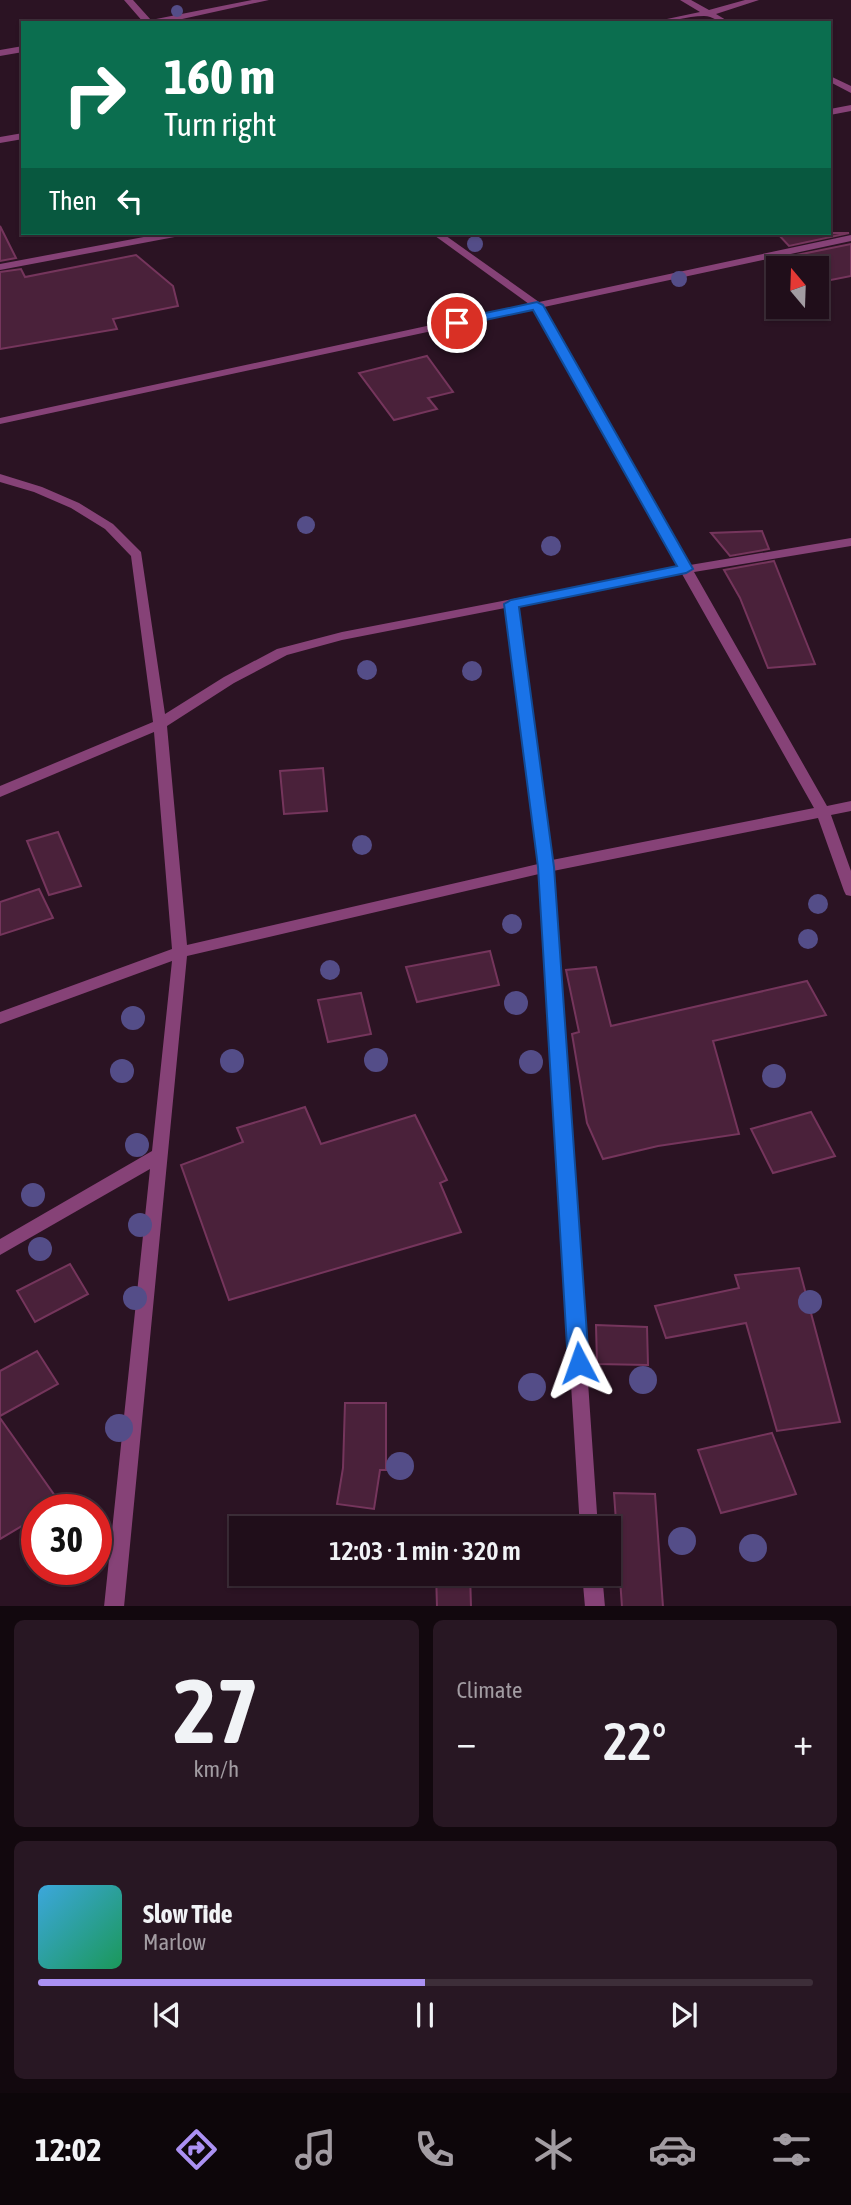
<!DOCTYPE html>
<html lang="en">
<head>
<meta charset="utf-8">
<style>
	body { margin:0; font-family:"Asap Condensed",sans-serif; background:#281723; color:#f1f3f6; height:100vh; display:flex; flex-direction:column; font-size:26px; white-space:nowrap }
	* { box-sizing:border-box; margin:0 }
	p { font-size:23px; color:#a29ca2 }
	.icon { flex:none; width:38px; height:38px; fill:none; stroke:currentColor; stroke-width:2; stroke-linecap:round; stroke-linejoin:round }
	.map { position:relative; height:1606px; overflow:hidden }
	.sheet { display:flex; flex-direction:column; gap:14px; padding:14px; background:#12080e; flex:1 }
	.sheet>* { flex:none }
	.top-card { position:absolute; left:21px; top:21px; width:810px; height:214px; border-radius:0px; box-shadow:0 2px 5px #0004,0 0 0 2px #3d2e39; background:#0b6e4f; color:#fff; overflow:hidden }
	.needle { width:46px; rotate:341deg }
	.controls { position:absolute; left:766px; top:256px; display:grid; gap:14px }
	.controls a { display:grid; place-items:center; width:63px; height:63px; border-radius:0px; background:#200e1a; box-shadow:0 2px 5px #0004,0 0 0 2px #3d2e39; font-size:35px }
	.speed { position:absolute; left:21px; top:1494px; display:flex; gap:14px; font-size:35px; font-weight:700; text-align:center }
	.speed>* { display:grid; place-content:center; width:91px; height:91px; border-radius:50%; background:#200e1a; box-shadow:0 2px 5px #0004,0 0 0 2px #3d2e39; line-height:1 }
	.speed .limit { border:10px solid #d22; background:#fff; color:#111 }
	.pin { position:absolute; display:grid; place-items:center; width:60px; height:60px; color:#fff; margin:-30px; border:4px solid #fff; border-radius:50%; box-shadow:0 2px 7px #0007 }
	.me { position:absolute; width:77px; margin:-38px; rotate:356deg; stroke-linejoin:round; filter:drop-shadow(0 0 5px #0008) }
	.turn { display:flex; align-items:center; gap:24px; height:147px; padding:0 28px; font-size:32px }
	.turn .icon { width:91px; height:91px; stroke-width:2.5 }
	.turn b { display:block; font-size:49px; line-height:60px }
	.then { display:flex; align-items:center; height:66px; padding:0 28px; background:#0003; gap:14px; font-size:26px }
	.big { font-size:52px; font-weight:600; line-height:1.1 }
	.sheet .widget { flex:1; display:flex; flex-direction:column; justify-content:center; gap:10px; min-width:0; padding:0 24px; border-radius:10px; background:#281723 }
	.sheet .dial { align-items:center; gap:0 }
	.dial b { font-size:91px; line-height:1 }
	.song { display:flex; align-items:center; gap:21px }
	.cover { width:84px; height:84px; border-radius:10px; background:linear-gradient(135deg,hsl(200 70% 55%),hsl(150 70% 35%)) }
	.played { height:7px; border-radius:4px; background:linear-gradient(90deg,#ab91f3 50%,#3d2e39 50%) }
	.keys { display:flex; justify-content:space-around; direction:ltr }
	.heat { display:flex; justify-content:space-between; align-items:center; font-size:38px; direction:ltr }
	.sheet .tiles { flex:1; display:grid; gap:14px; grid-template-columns:1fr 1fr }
	.widget:last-child { grid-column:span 2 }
	.trip { position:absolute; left:229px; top:1516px; width:392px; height:70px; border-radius:0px; background:#200e1a; box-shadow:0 2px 5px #0004,0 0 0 2px #3d2e39; font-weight:600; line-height:70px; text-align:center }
	.dock { display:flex; height:112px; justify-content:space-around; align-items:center; background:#0d060a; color:#a29ca2 }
	.dock .icon { width:49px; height:49px }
	.dock .current { color:#ab91f3 }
	.dock b { font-size:32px; color:#f1f3f6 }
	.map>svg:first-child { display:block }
	.building { fill:#4a213a; stroke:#75355c; stroke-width:2 }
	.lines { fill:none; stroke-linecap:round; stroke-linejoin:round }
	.minor { fill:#864277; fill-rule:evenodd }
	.tree { fill:#544d88 }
	.route { fill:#1a73e8; stroke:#114b97; stroke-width:2 }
</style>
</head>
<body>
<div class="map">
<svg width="851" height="1607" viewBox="0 0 851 1607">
	<rect width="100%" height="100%" fill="#2b1323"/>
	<g class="building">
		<path d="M0 226 16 258 0 261Z"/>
		<path d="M777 233H849L789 246Z"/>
		<path d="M851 244V276L826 281 817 268H809L797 255Z"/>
		<path d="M136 255 173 286 178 306 113 319 117 329 0 349V272L21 269 25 277Z"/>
		<path d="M427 356 453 392 428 398 437 409 394 420 359 373Z"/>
		<path d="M762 531 769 549 730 556 711 533Z"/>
		<path d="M774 561 803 634 815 664 768 668 740 598 724 570Z"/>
		<path d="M323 768 327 811 284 814 280 771Z"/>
		<path d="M58 832 81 886 49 895 27 841Z"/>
		<path d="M39 889 53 918 0 935V902Z"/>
		<path d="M490 951 499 985 417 1002 406 967Z"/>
		<path d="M596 967 611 1026 807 981 826 1015 713 1041 739 1134 658 1146 603 1159 587 1123 572 1034 579 1032 566 970Z"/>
		<path d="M361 993 371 1034 328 1042 318 1000Z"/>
		<path d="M305 1107 321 1144 415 1115 447 1180 440 1183 461 1232 229 1300 181 1165 243 1142 237 1128Z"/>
		<path d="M811 1112 835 1156 773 1173 751 1129Z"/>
		<path d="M70 1264 88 1294 35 1322 17 1291Z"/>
		<path d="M799 1268 840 1422 777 1431 746 1323 666 1338 655 1306 739 1288 735 1275Z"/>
		<path d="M596 1325 647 1327 648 1365 597 1364Z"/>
		<path d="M37 1351 58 1384 0 1416V1371Z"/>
		<path d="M345 1403H386V1470H380L374 1509 337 1504 343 1468Z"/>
		<path d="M0 1418 60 1503 48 1510H37V1517L0 1539Z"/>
		<path d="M772 1433 796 1494 721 1513 698 1450Z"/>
		<path d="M614 1493 655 1494 663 1607H622Z"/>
		<path d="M339 1573H385L342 1584Z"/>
		<path d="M436 1573H470L471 1607H437Z"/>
	</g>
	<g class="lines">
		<g class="minor">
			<path d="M124 0H133L151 20 252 0H269L164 23H144Z"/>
			<path d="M680 0H691L709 10 745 0H759L716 14 731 23C718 23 713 16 704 16 687 16 668 23 648 23L700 12Z"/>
			<path d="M23 46V52L0 56V50Z"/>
			<path d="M830 76 851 86V93L830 82Z"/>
			<path d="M851 105V111L830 115V109Z"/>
			<path d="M23 133V139L0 143V137Z"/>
			<path d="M165 233H185L180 236 0 270V264Z"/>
			<path d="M431 233H442L539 302 851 235V241L544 307 690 565 851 538V546L694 572 827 806 851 801V811L831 815 851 871V896L846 895 844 891 818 818 553 871 598 1528H580L539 874 187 956 124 1607H104L150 1169 0 1255V1239L152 1151 172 961 0 1024V1012L172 949 154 732 0 797V786L153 722 131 556 105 529 71 508 34 492 0 482V474L42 487 79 503 113 524 141 552 165 714 224 677 277 649 342 632 678 567 534 309 0 424V418L529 304ZM682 574 814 808 552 860 518 606ZM505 608 538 864 187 945 167 726 234 683 287 655 342 640Z"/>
			<path d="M582 1573H602L605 1607H585Z"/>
		</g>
	</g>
	<g class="tree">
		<circle cx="177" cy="11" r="6"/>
		<circle cx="475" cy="244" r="8"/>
		<circle cx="679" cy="279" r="8"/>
		<circle cx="306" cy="525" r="9"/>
		<circle cx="551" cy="546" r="10"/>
		<circle cx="367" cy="670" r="10"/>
		<circle cx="472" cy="671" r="10"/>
		<circle cx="362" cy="845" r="10"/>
		<circle cx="818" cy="904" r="10"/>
		<circle cx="512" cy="924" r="10"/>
		<circle cx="808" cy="939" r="10"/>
		<circle cx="330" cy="970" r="10"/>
		<circle cx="516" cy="1003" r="12"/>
		<circle cx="133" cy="1018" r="12"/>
		<circle cx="376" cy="1060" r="12"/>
		<circle cx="232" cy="1061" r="12"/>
		<circle cx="531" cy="1062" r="12"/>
		<circle cx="122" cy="1071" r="12"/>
		<circle cx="774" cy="1076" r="12"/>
		<circle cx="137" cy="1145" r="12"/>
		<circle cx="33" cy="1195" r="12"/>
		<circle cx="140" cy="1225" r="12"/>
		<circle cx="40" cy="1249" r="12"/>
		<circle cx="135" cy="1298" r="12"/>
		<circle cx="810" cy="1302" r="12"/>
		<circle cx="643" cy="1380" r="14"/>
		<circle cx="532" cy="1387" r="14"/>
		<circle cx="119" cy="1428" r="14"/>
		<circle cx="400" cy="1466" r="14"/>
		<circle cx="682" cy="1541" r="14"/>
		<circle cx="753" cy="1548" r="14"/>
	</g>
	<path class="route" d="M537 302 543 305 693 569 686 573 519 607 554 867 589 1363 586 1369 579 1372 571 1369 568 1363 538 867 504 604 511 600 677 566 533 310 457 326 451 323 457 319Z"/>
</svg>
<div class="controls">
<a><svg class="needle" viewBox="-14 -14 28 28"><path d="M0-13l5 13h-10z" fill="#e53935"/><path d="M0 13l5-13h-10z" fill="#a29ca2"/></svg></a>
</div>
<div class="speed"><div class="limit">30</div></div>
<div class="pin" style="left:457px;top:323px;background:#d93025"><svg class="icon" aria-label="arrive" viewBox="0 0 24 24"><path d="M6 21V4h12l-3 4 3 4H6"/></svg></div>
<svg class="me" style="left:579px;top:1363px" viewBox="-20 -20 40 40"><path d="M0-17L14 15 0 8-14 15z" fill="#1a73e8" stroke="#fff" stroke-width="4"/></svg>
<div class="trip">12:03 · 1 min · 320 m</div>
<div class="top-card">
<div class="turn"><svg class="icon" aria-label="right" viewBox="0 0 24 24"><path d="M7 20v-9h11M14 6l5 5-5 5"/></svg><div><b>160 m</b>Turn right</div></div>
<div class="then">Then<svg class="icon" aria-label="left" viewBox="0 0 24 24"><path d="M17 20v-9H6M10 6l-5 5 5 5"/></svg></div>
</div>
</div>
<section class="sheet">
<div class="tiles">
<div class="widget dial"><b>27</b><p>km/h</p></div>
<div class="widget"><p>Climate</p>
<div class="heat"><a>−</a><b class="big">22°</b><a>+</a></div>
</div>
<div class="widget">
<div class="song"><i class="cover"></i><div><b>Slow Tide</b><p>Marlow</p></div></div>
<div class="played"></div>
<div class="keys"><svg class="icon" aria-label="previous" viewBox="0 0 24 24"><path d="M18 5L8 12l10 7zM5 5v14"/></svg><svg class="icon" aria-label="pause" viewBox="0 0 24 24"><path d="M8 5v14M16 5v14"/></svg><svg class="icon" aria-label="next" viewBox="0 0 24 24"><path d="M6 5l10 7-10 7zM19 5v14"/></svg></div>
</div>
</div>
</section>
<nav class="dock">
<b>12:02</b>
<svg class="icon current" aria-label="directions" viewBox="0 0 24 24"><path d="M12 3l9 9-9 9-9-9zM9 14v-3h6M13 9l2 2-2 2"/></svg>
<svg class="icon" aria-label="music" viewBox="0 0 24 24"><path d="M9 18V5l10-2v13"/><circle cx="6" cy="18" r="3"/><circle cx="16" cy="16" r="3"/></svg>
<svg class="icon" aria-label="phone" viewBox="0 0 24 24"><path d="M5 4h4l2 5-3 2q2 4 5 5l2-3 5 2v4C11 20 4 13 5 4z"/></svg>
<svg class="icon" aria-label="climate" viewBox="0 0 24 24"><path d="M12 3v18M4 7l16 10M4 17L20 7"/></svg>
<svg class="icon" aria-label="car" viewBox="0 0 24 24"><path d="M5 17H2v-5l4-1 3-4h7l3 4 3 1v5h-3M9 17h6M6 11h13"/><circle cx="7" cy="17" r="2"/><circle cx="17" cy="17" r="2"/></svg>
<svg class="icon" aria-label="filters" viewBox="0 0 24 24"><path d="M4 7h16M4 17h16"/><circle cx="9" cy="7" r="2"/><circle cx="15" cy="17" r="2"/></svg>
</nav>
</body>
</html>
